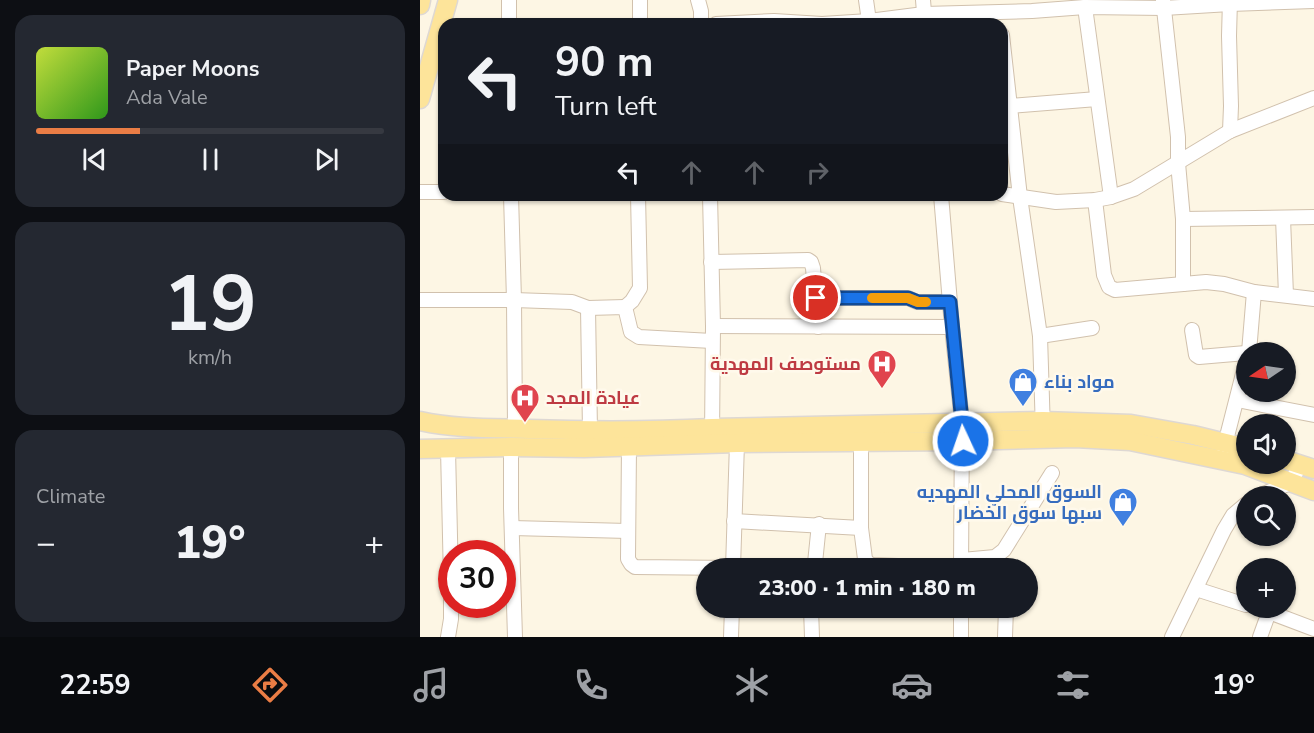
<!DOCTYPE html>
<html lang="en">
<head>
<meta charset="utf-8">
<style>
	body { margin:0; font-family:"Nunito Sans",Cairo,sans-serif; background:#242831; color:#f1f3f6; height:100vh; display:flex; flex-direction:column; font-size:22px; white-space:nowrap }
	* { box-sizing:border-box; margin:0 }
	p { font-size:20px; color:#9ea1a6 }
	.icon { flex:none; width:33px; height:33px; fill:none; stroke:currentColor; stroke-width:2; stroke-linecap:round; stroke-linejoin:round }
	.map { position:relative; flex:1; overflow:hidden }
	.side { display:flex; flex-direction:column; gap:15px; padding:15px; background:#0d0f14; width:420px }
	.side>* { flex:none }
	.guide { position:absolute; left:18px; top:18px; width:570px; height:183px; border-radius:18px; box-shadow:0 2px 4px #0004; background:#171b24; color:#f1f3f6; overflow:hidden }
	.needle { width:39px; rotate:257deg }
	.buttons { position:absolute; left:816px; top:342px; display:grid; gap:12px }
	.buttons a { display:grid; place-items:center; width:60px; height:60px; border-radius:50%; background:#171b24; box-shadow:0 2px 4px #0004; font-size:30px }
	.speed { position:absolute; left:18px; top:540px; display:flex; gap:12px; font-size:30px; font-weight:700; text-align:center }
	.speed>* { display:grid; place-content:center; width:78px; height:78px; border-radius:50%; background:#171b24; box-shadow:0 2px 4px #0004; line-height:1 }
	.speed .limit { border:9px solid #d22; background:#fff; color:#111 }
	.pin { position:absolute; display:grid; place-items:center; width:51px; height:51px; color:#fff; margin:-26px; border:3px solid #fff; border-radius:50%; box-shadow:0 2px 6px #0007 }
	.me { position:absolute; width:66px; margin:-33px; rotate:357deg; stroke-linejoin:round; filter:drop-shadow(0 0 4px #0008) }
	.turn { display:flex; align-items:center; gap:21px; height:126px; padding:0 18px; font-size:27px }
	.turn .icon { width:78px; height:78px; stroke-width:2.5 }
	.turn b { display:block; font-size:42px; line-height:51px }
	.lanes { display:flex; align-items:center; height:57px; padding:0 18px; background:#0003; justify-content:center; gap:30px; direction:ltr }
	.lanes .off { opacity:.35 }
	.big { font-size:45px; font-weight:800; line-height:1.1 }
	.side .card { flex:1; display:flex; flex-direction:column; justify-content:center; gap:9px; min-width:0; padding:0 21px; border-radius:18px; background:#242831 }
	.side .dial { align-items:center; gap:0 }
	.dial b { font-size:78px; line-height:1 }
	.song { display:flex; align-items:center; gap:18px }
	.cover { width:72px; height:72px; border-radius:9px; background:linear-gradient(135deg,hsl(70 70% 55%),hsl(110 70% 35%)) }
	.played { height:6px; border-radius:3px; background:linear-gradient(90deg,#ea7d45 30%,#363941 30%) }
	.keys { display:flex; justify-content:space-around; direction:ltr }
	.heat { display:flex; justify-content:space-between; align-items:center; font-size:33px; direction:ltr }
	.trip { position:absolute; left:276px; top:558px; width:342px; height:60px; border-radius:30px; background:#171b24; box-shadow:0 2px 4px #0004; font-weight:800; line-height:60px; text-align:center }
	.menu { display:flex; height:96px; justify-content:space-around; align-items:center; background:#090b0e; color:#9ea1a6 }
	.menu .icon { width:42px; height:42px }
	.menu .current { color:#ea7d45 }
	.menu b { font-size:27px; color:#f1f3f6 }
	main { display:flex; flex:1; min-height:0 }
	.map>svg:first-child { display:block }
	.lines { fill:none; stroke-linecap:round; stroke-linejoin:round }
	.minor-casing { stroke:#d1c1ad; stroke-width:16 }
	.major-casing { stroke:#ded8d3; stroke-width:21 }
	.minor { stroke:#fff; stroke-width:14 }
	.major { stroke:#fde49a; stroke-width:18 }
	.route-casing { stroke:#114b97; stroke-width:15 }
	.route { stroke:#1a73e8; stroke-width:10 }
	.slow { stroke:#f59e0b; stroke-width:10 }
	.labels { text-anchor:middle; dominant-baseline:central; stroke-width:5; stroke-linejoin:round; paint-order:stroke }
	.health-label { font-size:18px; font-weight:bold; fill:#be3a42; stroke:#fff9eb; text-anchor:end }
	.shop-label { font-size:18px; font-weight:bold; fill:#366cbe; stroke:#fff9eb; text-anchor:start }
</style>
</head>
<body>
<main>
<section class="side">
<div class="card">
<div class="song"><i class="cover"></i><div><b>Paper Moons</b><p>Ada Vale</p></div></div>
<div class="played"></div>
<div class="keys"><svg class="icon" aria-label="previous" viewBox="0 0 24 24"><path d="M18 5L8 12l10 7zM5 5v14"/></svg><svg class="icon" aria-label="pause" viewBox="0 0 24 24"><path d="M8 5v14M16 5v14"/></svg><svg class="icon" aria-label="next" viewBox="0 0 24 24"><path d="M6 5l10 7-10 7zM19 5v14"/></svg></div>
</div>
<div class="card dial"><b>19</b><p>km/h</p></div>
<div class="card"><p>Climate</p>
<div class="heat"><a>−</a><b class="big">19°</b><a>+</a></div>
</div>
</section>
<div class="map">
<svg width="894" height="637" viewBox="0 0 894 637">
	<rect width="100%" height="100%" fill="#fdf6e4"/>
	<g class="lines">
		<g class="minor-casing">
			<g id="minor">
				<path d="M220 0V24"/>
				<path d="M278 0 281 11V24"/>
				<path d="M446 0 449 21"/>
				<path d="M503 0 505 24"/>
				<path d="M743 0 758 137V163L763 219V284"/>
				<path d="M665 7 691 197"/>
				<path d="M89 24V0"/>
				<path d="M296 24 354 21 402 24 449 21 504 14 612 11 665 7 744 8 810 4 894 1"/>
				<path d="M582 35 600 197 620 336 623 431"/>
				<path d="M590 106 677 99"/>
				<path d="M810 131 811 106 809 36 810 0"/>
				<path d="M0 192H24"/>
				<path d="M582 194 636 202 675 200 691 197 714 189 810 131 894 98"/>
				<path d="M91 195 94 300 95 429"/>
				<path d="M290 195 293 326 292 436"/>
				<path d="M521 195 532 327 542 422 541 568"/>
				<path d="M675 200 684 275 689 287 695 290 786 282 804 284 834 292 894 299"/>
				<path d="M863 218 866 295"/>
				<path d="M763 219 894 217"/>
				<path d="M291 262 388 260 391 262 393 268 398 327"/>
				<path d="M396 298H488L497 302H530"/>
				<path d="M0 300H94L152 302 168 308 205 307 211 332 219 337 292 341"/>
				<path d="M205 307 212 301 220 288 218 195"/>
				<path d="M168 308 170 431"/>
				<path d="M293 326 532 327"/>
				<path d="M772 330 776 355 779 357 826 353"/>
				<path d="M620 336 672 328"/>
				<path d="M829 352 834 292"/>
				<path d="M817 400 894 415"/>
				<path d="M91 447V508L95 637"/>
				<path d="M209 447 208 559 211 564 215 567 313 568"/>
				<path d="M803 452 826 362"/>
				<path d="M839 496 870 483 881 464"/>
				<path d="M314 521 441 528V442"/>
				<path d="M92 528 208 531"/>
				<path d="M441 528 445 559 448 563 452 565 530 568"/>
				<path d="M542 560 575 557 584 550 632 473"/>
				<path d="M313 568 317 443"/>
				<path d="M392 568 395 563 399 524"/>
				<path d="M776 589 826 605"/>
				<path d="M391 608 392 637"/>
				<path d="M28 637 31 619V580L28 449"/>
				<path d="M311 637 312 608"/>
				<path d="M541 637V608"/>
				<path d="M585 637 586 608"/>
				<path d="M752 637 804 530 813 515 826 504"/>
				<path d="M840 637 849 612 894 629"/>
			</g>
		</g>
		<g class="major-casing">
			<g id="major">
				<path d="M0 5 1 0"/>
				<path d="M0 99 28 0"/>
				<path d="M0 421C36 429 72 428 109 429 170 431 231 431 292 428L623 421 711 424 773 435 826 448"/>
				<path d="M0 449 91 447 164 448 317 443 542 441 655 438 710 441 801 460 825 465 894 491"/>
				<path d="M866 460 894 469"/>
			</g>
		</g>
		<use href="#minor" class="minor"/>
		<use href="#major" class="major"/>
	</g>
	<g class="lines">
		<g class="route-casing">
			<path id="route" d="M396 298H488L498 302H530L542 422 543 441"/>
		</g>
		<use href="#route" class="route"/>
		<path class="slow" d="M452 298H488L498 302H506"/>
	</g>
	<defs>
		<g id="hospital-pin" transform="scale(1.5)"><path d="M0 17L-7.5 6A9.5 9.5 0 1 1 7.5 6Z" fill="#e0444e" stroke="#fff9eb"/><path d="M-5-5h3v3.5h4V-5h3V5h-3V1.5h-4V5h-3Z" fill="#fff"/></g>
		<g id="shop-pin" transform="scale(1.5)"><path d="M0 17L-7.5 6A9.5 9.5 0 1 1 7.5 6Z" fill="#3f7fe0" stroke="#fff9eb"/><path d="M-5-2.5h2.3a2.7 3.5 0 0 1 5.4 0H5L5.5 6h-11ZM-1.5-2.5h3a1.5 2.3 0 0 0-3 0Z" fill="#fff"/></g>
	</defs>
	<g fill-rule="evenodd">
		<use href="#hospital-pin" x="462" y="364"/>
		<use href="#shop-pin" x="603" y="382"/>
		<use href="#hospital-pin" x="105" y="398"/>
		<use href="#shop-pin" x="703" y="502"/>
	</g>
	<g class="labels">
		<g class="health-label">
			<text x="441" y="364">مستوصف المهدية</text>
			<text x="126" y="398" text-anchor="start">عيادة المجد</text>
		</g>
		<g class="shop-label">
			<text x="624" y="382">مواد بناء</text>
			<text x="682" y="492" text-anchor="end">السوق المحلي المهديه<tspan x="682" dy="21">سبها سوق الخضار</tspan></text>
		</g>
	</g>
</svg>
<div class="buttons">
<a><svg class="needle" viewBox="-14 -14 28 28"><path d="M0-13l5 13h-10z" fill="#e53935"/><path d="M0 13l5-13h-10z" fill="#9ea1a6"/></svg></a>
<a><svg class="icon" aria-label="sound" viewBox="0 0 24 24"><path d="M4 9h4l5-4v14l-5-4H4zM17 9q2 3 0 6"/></svg></a>
<a><svg class="icon" aria-label="search" viewBox="0 0 24 24"><circle cx="10" cy="10" r="6"/><path d="M15 15l6 6"/></svg></a>
<a>+</a>
</div>
<div class="speed"><div class="limit">30</div></div>
<div class="pin" style="left:396px;top:298px;background:#d93025"><svg class="icon" aria-label="arrive" viewBox="0 0 24 24"><path d="M6 21V4h12l-3 4 3 4H6"/></svg></div>
<svg class="me" style="left:543px;top:441px" viewBox="-20 -20 40 40"><circle r="17" fill="#1a73e8" stroke="#fff" stroke-width="3"/><path d="M0-11L8 9 0 5-8 9z" fill="#fff"/></svg>
<div class="trip">23:00 · 1 min · 180 m</div>
<div class="guide">
<div class="turn"><svg class="icon" aria-label="left" viewBox="0 0 24 24"><path d="M17 20v-9H6M10 6l-5 5 5 5"/></svg><div><b>90 m</b>Turn left</div></div>
<div class="lanes"><svg class="icon" aria-label="left" viewBox="0 0 24 24"><path d="M17 20v-9H6M10 6l-5 5 5 5"/></svg><svg class="icon off" aria-label="ahead" viewBox="0 0 24 24"><path d="M12 20V5M6 11l6-6 6 6"/></svg><svg class="icon off" aria-label="ahead" viewBox="0 0 24 24"><path d="M12 20V5M6 11l6-6 6 6"/></svg><svg class="icon off" aria-label="right" viewBox="0 0 24 24"><path d="M7 20v-9h11M14 6l5 5-5 5"/></svg></div>
</div>
</div>
</main>
<nav class="menu">
<b>22:59</b>
<svg class="icon current" aria-label="directions" viewBox="0 0 24 24"><path d="M12 3l9 9-9 9-9-9zM9 14v-3h6M13 9l2 2-2 2"/></svg>
<svg class="icon" aria-label="music" viewBox="0 0 24 24"><path d="M9 18V5l10-2v13"/><circle cx="6" cy="18" r="3"/><circle cx="16" cy="16" r="3"/></svg>
<svg class="icon" aria-label="phone" viewBox="0 0 24 24"><path d="M5 4h4l2 5-3 2q2 4 5 5l2-3 5 2v4C11 20 4 13 5 4z"/></svg>
<svg class="icon" aria-label="climate" viewBox="0 0 24 24"><path d="M12 3v18M4 7l16 10M4 17L20 7"/></svg>
<svg class="icon" aria-label="car" viewBox="0 0 24 24"><path d="M5 17H2v-5l4-1 3-4h7l3 4 3 1v5h-3M9 17h6M6 11h13"/><circle cx="7" cy="17" r="2"/><circle cx="17" cy="17" r="2"/></svg>
<svg class="icon" aria-label="filters" viewBox="0 0 24 24"><path d="M4 7h16M4 17h16"/><circle cx="9" cy="7" r="2"/><circle cx="15" cy="17" r="2"/></svg>
<b>19°</b>
</nav>
</body>
</html>
